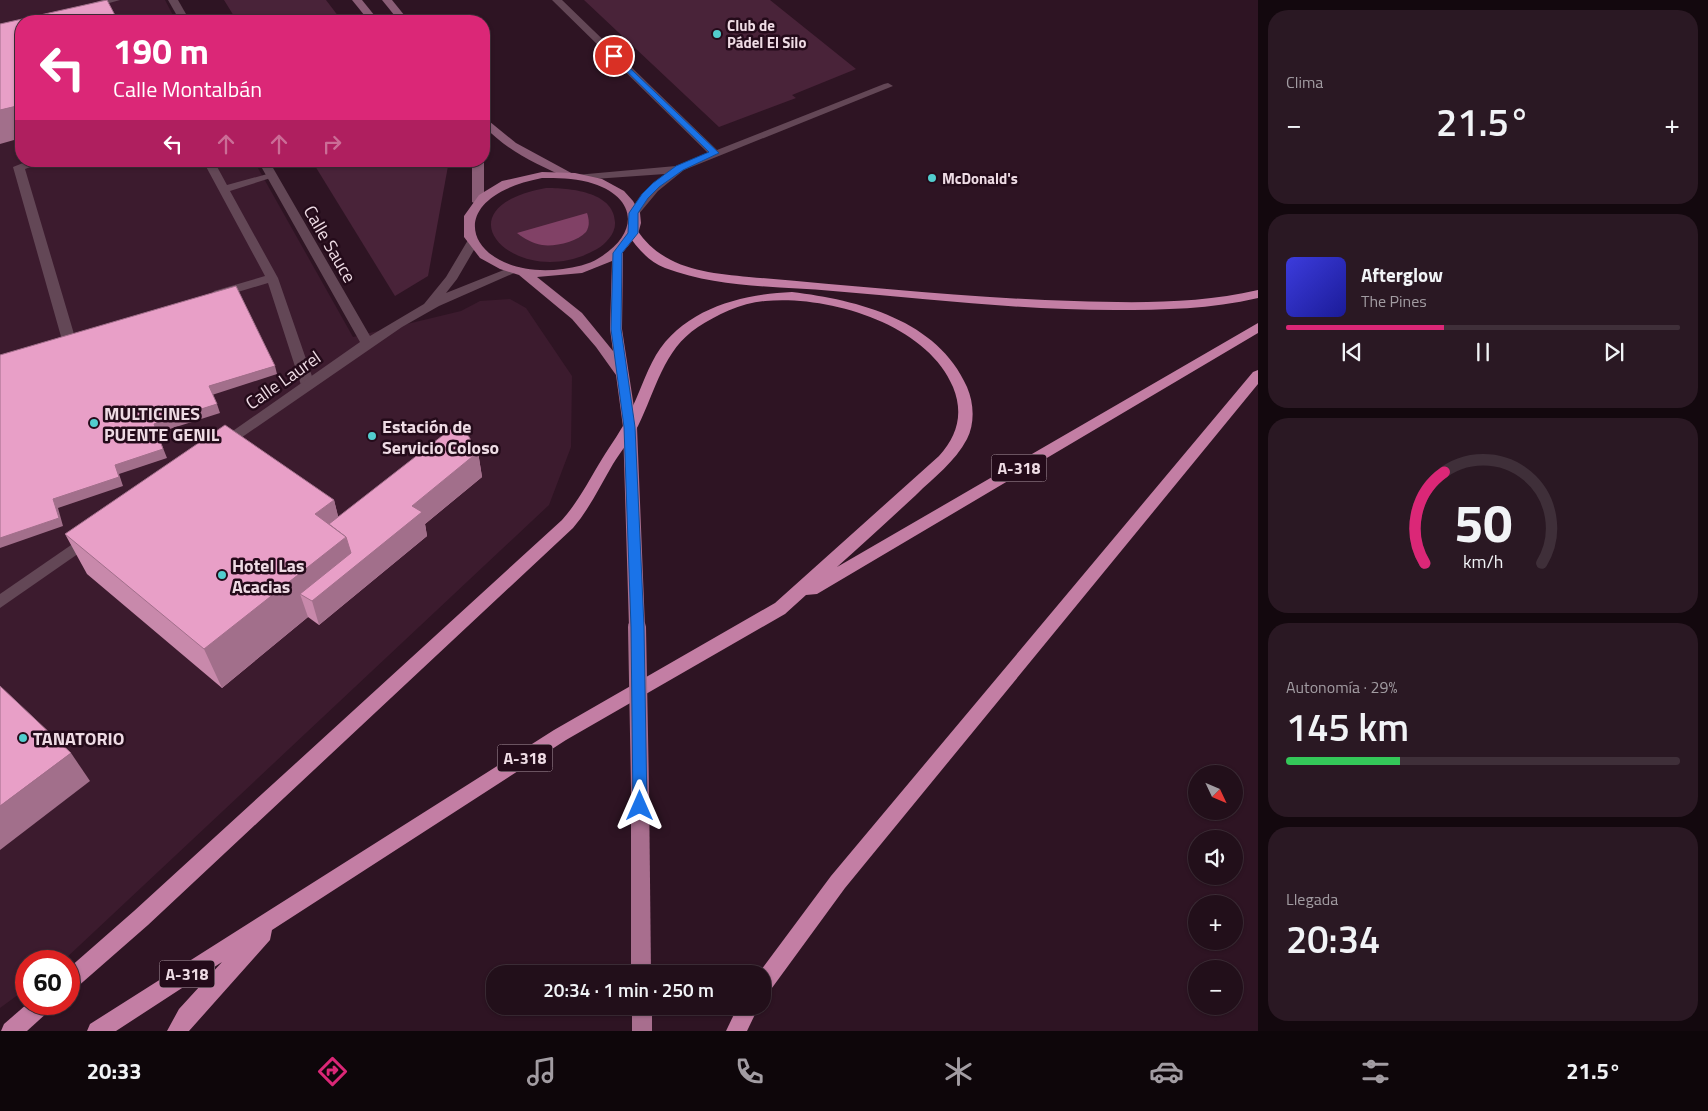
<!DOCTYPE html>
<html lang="es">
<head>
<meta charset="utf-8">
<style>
	body { margin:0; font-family:"Titillium Web",sans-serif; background:#2a1823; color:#f1f3f6; height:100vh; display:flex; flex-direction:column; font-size:19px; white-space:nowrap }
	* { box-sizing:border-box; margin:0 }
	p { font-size:16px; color:#a29ca2 }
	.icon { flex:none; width:28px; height:28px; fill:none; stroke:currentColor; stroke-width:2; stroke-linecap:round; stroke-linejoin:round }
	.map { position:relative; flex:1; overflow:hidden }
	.side { display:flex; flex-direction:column; gap:10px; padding:10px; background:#13080e; width:450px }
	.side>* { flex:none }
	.top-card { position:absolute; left:15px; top:15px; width:475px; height:152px; border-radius:20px; box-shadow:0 1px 4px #0004,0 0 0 1px #3f2f39; background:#db2777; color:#fff; overflow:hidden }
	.needle { width:32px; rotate:134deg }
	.fabs { position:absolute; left:1188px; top:765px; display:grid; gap:10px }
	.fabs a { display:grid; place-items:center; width:55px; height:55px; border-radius:50%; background:#220f1a; box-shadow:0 1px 4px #0004,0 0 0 1px #3f2f39; font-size:25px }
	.speed { position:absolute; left:15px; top:950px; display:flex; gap:10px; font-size:25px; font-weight:700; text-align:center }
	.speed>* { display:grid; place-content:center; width:65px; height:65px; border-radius:50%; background:#220f1a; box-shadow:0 1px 4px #0004,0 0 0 1px #3f2f39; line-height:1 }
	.speed .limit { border:8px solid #d22; background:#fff; color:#111 }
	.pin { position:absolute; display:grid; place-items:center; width:42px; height:42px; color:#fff; margin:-21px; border:2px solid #fff; border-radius:50%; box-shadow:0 1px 5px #0007 }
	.me { position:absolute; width:55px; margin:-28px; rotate:0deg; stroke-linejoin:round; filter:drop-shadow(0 0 4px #0008) }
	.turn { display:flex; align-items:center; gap:18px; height:105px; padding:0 15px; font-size:22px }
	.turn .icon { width:65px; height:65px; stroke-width:2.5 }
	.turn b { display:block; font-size:35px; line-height:42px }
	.lanes { display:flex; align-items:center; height:48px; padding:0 15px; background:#0003; justify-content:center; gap:25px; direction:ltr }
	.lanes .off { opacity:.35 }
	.big { font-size:38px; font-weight:600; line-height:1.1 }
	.side .widget { flex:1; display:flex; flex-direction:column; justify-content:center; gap:8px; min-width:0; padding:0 18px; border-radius:20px; background:#2a1823 }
	.side .dial { align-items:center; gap:0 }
	.dial svg { height:130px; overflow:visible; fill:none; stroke:#3f2f39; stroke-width:7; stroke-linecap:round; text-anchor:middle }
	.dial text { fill:#f1f3f6; stroke:none }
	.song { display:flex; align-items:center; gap:15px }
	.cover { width:60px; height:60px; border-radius:8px; background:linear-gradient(135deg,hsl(240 70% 55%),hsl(240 70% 35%)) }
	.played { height:5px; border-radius:2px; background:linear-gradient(90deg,#db2777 40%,#3f2f39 40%) }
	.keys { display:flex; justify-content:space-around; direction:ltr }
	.heat { display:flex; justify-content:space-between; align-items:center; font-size:28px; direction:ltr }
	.charge { height:8px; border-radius:4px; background:linear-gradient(90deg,#34c759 29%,#3f2f39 0) }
	.trip { position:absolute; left:486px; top:965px; width:285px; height:50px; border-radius:20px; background:#220f1a; box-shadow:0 1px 4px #0004,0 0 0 1px #3f2f39; font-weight:600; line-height:50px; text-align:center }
	.dock { display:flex; height:80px; justify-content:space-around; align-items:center; background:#0e060a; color:#a29ca2 }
	.dock .icon { width:35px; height:35px }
	.dock .active { color:#db2777 }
	.dock b { font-size:22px; color:#f1f3f6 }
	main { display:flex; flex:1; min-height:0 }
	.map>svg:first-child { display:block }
	.built { fill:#3c1b2e }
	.green { fill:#492339 }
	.water { fill:#814166 }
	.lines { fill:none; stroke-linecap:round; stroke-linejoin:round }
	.lane { fill:#634756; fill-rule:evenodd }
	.street { fill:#634756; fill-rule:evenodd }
	.secondary { fill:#8a5d76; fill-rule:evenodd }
	.primary { fill:#a86e8e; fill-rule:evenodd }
	.highway { fill:#c37ea4; fill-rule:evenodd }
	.primary-bridge { stroke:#a86e8e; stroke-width:18 }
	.wall { fill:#c889ab }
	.shaded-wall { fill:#a26f8b }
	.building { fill:#e89fc7; stroke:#a26f8b }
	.route { fill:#1a73e8; stroke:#114b97 }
	.poi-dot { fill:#52cdce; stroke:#240b1a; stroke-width:2 }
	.labels { text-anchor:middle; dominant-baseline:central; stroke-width:5; stroke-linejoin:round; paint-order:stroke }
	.far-poi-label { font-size:15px; font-weight:bold; fill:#eedbe4; stroke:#240b1a; text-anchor:start }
	.shield { fill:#240b1a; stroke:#b19da7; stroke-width:1 }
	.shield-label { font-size:16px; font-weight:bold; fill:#eedbe4 }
	.street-label { font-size:18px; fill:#eedbe4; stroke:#240b1a }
	.poi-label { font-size:18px; font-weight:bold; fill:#eedbe4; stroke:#240b1a; text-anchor:start }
</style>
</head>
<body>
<main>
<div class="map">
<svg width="1258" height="1031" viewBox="0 0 1258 1031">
	<rect width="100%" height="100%" fill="#2e1423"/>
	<path class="built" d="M0 0H165L176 21H21V161H254L353 337 461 311 480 301 510 299 526 308 572 376 571 447 549 505 64 960 26 961V989L0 1008Z"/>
	<g class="green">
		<path d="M224 0H326L342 21H237Z"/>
		<path d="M584 0H770L856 69 792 95 796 98 719 127Z"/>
		<path d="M312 161H444L448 166 428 276 395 296Z"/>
		<path d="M546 188C568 188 614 191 615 222 616 233 606 244 597 249 520 294 431 209 546 188Z"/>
	</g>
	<path class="water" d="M587 213C589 219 590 226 586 232 577 242 554 247 542 245 532 243 525 239 517 233Z"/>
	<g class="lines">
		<g class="lane">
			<path d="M102 0H120L88 9 83 6Z"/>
			<path d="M28 161H47L25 169 74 334 84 331 91 335 89 338 69 344 62 340 13 167Z"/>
			<path d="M203 161H214L227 185 271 173 277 176 230 191 278 278 315 385 313 388H303L301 385 268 283 218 298 212 294 214 291 265 276Z"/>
		</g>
		<g class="street">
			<path d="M168 0H178L190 21H180Z"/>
			<path d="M552 0H562L717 150 884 84 888 83 893 86 684 170 658 191 638 215H630L628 213 645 191 665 174 580 180 574 177 576 175 676 166 708 153Z"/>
			<path d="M258 161H269L370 336 424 304 446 277 468 240H476L478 243 457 279 446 293 511 267H519L521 270 439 306 402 327 222 451 215 446 217 442 360 342Z"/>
			<path d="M90 532 95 534 98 538 95 542 0 608V594Z"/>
		</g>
		<g class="secondary">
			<path d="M352 0H362L379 21H369Z"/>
			<path d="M382 0H392L409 21H399Z"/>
			<path d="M484 117 516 143 575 175 573 177H565C536 164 506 150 484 126Z"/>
			<path d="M472 161H484V202L478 205 472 202Z"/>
		</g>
		<g class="primary">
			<path d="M542 172 575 173 602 179 624 191 633 201 640 213 641 223 638 234 623 252 622 329 637 427 645 627 643 632 637 634 631 632 629 627 623 427 616 375 596 347 572 319 519 275 500 269 480 258 464 237V216L479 195 502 181ZM542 178C557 178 573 178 588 182 636 195 642 232 599 258 588 265 575 267 563 269 473 281 430 200 542 178ZM612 261 610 329 613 351 582 313 537 277 582 273Z"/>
			<path d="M640 779 646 781 649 787 651 974H631V787L634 781Z"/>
			<rect x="632" y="1006" width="20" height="25"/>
		</g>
		<g class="highway">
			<path d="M633 229 637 230C663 269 707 273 749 277 857 286 966 298 1074 301 1135 303 1198 304 1258 290V298C1211 309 1164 310 1115 310 1021 310 927 299 833 291 777 286 718 288 665 268 648 261 637 248 627 233Z"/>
			<path d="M792 292C858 300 938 320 967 387 974 403 975 423 967 439 955 462 934 477 916 495 890 519 864 543 837 567L1258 323V333L817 594 806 595 785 614 566 740 272 930 270 940 189 1031H167L179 1009 222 962 116 1031H87L90 1024 554 730 775 603 939 456C957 436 964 414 953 387 927 324 829 295 765 301 741 303 717 315 698 327 663 350 656 390 638 426 631 439 621 451 613 464 600 486 590 508 573 528L148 925 76 988 69 991V968L134 911 562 520C579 501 589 480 602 459 611 444 622 430 629 414 639 395 645 374 656 355 684 309 741 294 792 292Z"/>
			<path d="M1258 370V384L845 888 769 992 762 995V974H758L831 876 1253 372Z"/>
			<path d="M27 1004H52L49 1011 27 1031H1L4 1024Z"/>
			<path d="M738 1006H759L747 1031H726Z"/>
		</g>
		<path class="primary-bridge" d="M637 627 640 787"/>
	</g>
	<path class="wall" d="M478 452 482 477 425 524 427 536 319 625 308 617 222 688 87 574 65 534 334 500 338 517Z"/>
	<g class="shaded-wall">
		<path d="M21 105V138L0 144V110Z"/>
		<path d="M275 366 277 374 212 395 209 386Z"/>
		<path d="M217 404 220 413 157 433 167 458 119 474 123 486 58 508 63 526 0 548V538L53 499 115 465 154 424Z"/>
		<path d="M478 452 482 477 425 524 427 536 319 625 312 601 300 594 308 617 222 688 204 649 315 514 334 500 344 539 412 506Z"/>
		<path d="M71 753 90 781 0 850V806Z"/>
	</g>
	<g class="building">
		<path d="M107 0 118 21H21V105L0 110V24Z"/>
		<path d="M236 286 275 366 209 386 217 404 154 424 163 449 115 465 119 477 53 499 59 518 0 538V355Z"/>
		<path d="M460 422 478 452 412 506 422 512 312 601 300 594 351 553 346 537 329 524Z"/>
		<path d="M225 425 334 500 315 514 346 537 204 649 65 534Z"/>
		<path d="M0 686 71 753 0 806Z"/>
	</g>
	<path class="route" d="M614 53 719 153 683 170 659 187 648 198 638 213V233L622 253 621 329 635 427 644 627 647 806 645 810 640 812 635 810 633 806 631 627 624 427 611 329 613 253 628 233 629 213 642 194 653 183 676 166 709 152 612 57V54Z"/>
	<g class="poi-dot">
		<circle cx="717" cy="34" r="5"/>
		<circle cx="932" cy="178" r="5"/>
		<circle cx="94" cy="423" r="5"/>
		<circle cx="372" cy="436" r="5"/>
		<circle cx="222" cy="575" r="5"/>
		<circle cx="23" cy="738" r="5"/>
	</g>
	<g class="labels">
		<g class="far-poi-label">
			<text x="727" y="25">Club de<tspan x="727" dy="17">Pádel El Silo</tspan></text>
			<text x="942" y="178">McDonald's</text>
		</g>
		<g class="shield">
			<rect x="991.5" y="454.5" width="55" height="27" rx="4"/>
			<rect x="497.5" y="744.5" width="55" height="27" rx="4"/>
			<rect x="159.5" y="960.5" width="55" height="27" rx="4"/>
		</g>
		<g class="shield-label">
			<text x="1019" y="468">A-318</text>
			<text x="525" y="758">A-318</text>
			<text x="187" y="974">A-318</text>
		</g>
		<g class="street-label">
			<text transform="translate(330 244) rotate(60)">Calle Sauce</text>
			<text transform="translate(283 380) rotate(-35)">Calle Laurel</text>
		</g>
		<g class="poi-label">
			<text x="104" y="413">MULTICINES<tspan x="104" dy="21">PUENTE GENIL</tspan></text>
			<text x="382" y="426">Estación de<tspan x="382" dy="21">Servicio Coloso</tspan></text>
			<text x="232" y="565">Hotel Las<tspan x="232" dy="21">Acacias</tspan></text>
			<text x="33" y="738">TANATORIO</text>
		</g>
	</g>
</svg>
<div class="fabs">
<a><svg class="needle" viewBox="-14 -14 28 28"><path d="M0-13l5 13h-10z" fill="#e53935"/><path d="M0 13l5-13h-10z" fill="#a29ca2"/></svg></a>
<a><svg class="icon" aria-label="sound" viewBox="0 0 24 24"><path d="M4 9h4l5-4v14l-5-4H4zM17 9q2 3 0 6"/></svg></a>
<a>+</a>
<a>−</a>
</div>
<div class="speed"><div class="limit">60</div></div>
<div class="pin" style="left:614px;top:56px;background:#d93025"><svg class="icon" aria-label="arrive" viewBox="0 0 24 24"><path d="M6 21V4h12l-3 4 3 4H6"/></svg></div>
<svg class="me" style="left:640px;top:806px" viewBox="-20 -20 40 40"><path d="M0-17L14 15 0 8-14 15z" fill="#1a73e8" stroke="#fff" stroke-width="4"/></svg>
<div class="trip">20:34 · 1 min · 250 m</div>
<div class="top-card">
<div class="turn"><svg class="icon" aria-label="left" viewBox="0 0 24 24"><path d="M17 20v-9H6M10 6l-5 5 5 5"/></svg><div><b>190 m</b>Calle Montalbán</div></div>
<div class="lanes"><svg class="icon" aria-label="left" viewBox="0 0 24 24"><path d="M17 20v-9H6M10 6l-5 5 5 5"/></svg><svg class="icon off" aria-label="ahead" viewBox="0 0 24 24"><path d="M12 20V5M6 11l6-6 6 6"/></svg><svg class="icon off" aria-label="ahead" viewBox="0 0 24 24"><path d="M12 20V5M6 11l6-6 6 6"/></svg><svg class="icon off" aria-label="right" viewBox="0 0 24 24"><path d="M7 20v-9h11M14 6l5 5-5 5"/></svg></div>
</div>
</div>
<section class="side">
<div class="widget"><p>Clima</p>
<div class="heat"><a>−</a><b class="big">21.5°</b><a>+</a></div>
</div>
<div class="widget">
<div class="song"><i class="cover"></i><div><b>Afterglow</b><p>The Pines</p></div></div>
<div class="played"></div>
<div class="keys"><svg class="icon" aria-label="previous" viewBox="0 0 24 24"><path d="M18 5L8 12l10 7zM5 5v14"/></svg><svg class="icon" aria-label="pause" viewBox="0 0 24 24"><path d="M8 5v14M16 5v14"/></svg><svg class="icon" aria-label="next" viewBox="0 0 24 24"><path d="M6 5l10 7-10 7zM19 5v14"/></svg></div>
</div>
<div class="widget dial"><svg viewBox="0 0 100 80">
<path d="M14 69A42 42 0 1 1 86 69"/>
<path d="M14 69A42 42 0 0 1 26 13" stroke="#db2777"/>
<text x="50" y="56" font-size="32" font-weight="700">50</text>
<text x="50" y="72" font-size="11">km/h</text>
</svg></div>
<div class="widget"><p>Autonomía · 29%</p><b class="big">145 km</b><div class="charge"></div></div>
<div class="widget"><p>Llegada</p><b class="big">20:34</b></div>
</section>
</main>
<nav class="dock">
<b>20:33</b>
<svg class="icon active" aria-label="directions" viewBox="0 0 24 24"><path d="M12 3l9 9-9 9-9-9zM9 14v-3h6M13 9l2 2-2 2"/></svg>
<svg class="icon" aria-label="music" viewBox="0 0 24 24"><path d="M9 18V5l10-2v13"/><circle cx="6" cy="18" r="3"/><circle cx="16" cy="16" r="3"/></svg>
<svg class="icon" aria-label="phone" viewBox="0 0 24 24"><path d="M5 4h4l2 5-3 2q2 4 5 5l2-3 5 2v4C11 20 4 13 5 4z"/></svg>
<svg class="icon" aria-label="climate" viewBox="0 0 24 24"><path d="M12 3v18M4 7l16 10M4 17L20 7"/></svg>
<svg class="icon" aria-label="car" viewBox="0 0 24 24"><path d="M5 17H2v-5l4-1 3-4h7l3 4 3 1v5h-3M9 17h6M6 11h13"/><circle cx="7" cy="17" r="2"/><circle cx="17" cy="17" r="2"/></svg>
<svg class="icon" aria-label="filters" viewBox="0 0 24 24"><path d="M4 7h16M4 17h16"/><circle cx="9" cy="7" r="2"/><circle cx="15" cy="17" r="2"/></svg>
<b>21.5°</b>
</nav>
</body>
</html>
